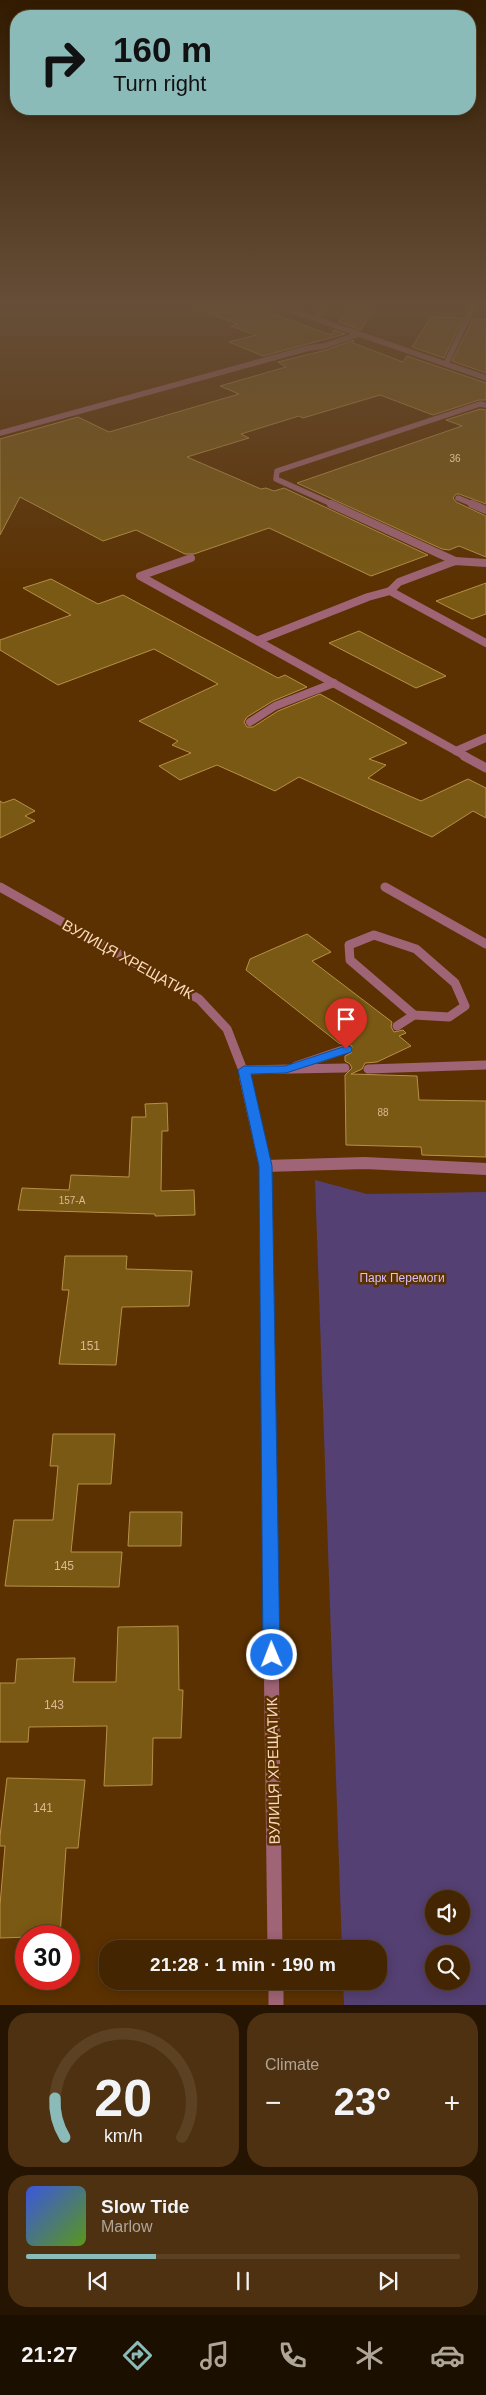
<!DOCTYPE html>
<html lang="en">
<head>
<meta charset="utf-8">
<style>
	body { margin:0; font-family:Helvetica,sans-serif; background:#4e3110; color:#f1f3f6; height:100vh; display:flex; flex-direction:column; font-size:19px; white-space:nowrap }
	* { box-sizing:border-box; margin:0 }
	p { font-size:16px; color:#afa599 }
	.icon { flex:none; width:28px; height:28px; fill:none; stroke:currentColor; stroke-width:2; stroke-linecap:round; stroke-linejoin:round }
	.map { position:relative; height:2005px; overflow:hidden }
	.drawer { display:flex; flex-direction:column; gap:8px; padding:8px; background:#251401; flex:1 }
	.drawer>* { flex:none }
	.guide { position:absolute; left:10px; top:10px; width:466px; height:105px; border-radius:20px; box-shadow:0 2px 12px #0003,0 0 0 1px #5c4223; background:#8bbbb9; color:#111; overflow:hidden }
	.tools { position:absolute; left:425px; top:1890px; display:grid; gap:10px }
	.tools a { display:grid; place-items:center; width:45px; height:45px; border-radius:50%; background:#442501; box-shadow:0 2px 12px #0003,0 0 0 1px #5c4223; font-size:25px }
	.speed { position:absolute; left:15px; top:1925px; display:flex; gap:10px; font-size:25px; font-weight:700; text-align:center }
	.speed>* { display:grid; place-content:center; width:65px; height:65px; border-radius:50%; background:#442501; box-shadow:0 2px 12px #0003,0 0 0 1px #5c4223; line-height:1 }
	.speed .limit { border:8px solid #d22; background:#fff; color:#111 }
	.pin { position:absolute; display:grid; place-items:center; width:42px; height:42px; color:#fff; margin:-51px -21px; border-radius:50% 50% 50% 0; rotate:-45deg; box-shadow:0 0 5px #0007 }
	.pin .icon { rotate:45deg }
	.me { position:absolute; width:55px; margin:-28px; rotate:359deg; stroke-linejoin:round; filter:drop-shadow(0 0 4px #0008) }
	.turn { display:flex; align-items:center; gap:18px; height:105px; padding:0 20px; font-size:22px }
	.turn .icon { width:65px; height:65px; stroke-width:2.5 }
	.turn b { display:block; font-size:35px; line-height:42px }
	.big { font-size:38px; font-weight:700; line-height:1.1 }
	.drawer .widget { flex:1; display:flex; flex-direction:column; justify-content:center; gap:8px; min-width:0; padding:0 18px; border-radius:20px; background:#4e3110 }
	.drawer .dial { align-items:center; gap:0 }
	.dial svg { height:130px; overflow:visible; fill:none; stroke:#5c4223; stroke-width:7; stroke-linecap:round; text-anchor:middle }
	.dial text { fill:#f1f3f6; stroke:none }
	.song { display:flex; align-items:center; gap:15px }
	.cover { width:60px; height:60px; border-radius:8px; background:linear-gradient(135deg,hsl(230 70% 55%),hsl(90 70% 35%)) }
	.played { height:5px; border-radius:2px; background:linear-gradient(90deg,#8bbbb9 30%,#5c4223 30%) }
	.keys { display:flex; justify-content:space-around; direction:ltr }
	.heat { display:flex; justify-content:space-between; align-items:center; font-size:28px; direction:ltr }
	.drawer .tiles { flex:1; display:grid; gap:8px; grid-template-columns:1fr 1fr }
	.widget:last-child { grid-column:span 2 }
	.trip { position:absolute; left:99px; top:1940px; width:288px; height:50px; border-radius:20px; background:#442501; box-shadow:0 2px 12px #0003,0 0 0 1px #5c4223; font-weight:700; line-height:50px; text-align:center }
	.tabs { display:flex; height:80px; justify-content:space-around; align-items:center; background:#1b0f00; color:#afa599 }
	.tabs .icon { width:35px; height:35px }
	.tabs .active { color:#8bbbb9 }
	.tabs b { font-size:22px; color:#f1f3f6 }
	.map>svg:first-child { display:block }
	.green { fill:#544072; fill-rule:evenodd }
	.building { fill:#7a5914; stroke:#b79047 }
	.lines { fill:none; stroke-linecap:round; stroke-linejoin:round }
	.lane-far3 { stroke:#9f6475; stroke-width:5.5 }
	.lane-far2 { stroke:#9f6475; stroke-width:8 }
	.lane-far1 { stroke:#9f6475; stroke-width:9 }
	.lane { stroke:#9f6475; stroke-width:12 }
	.street-far3 { stroke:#9f6475; stroke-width:5.5 }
	.street-far2 { stroke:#9f6475; stroke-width:9 }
	.street-far1 { stroke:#9f6475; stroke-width:12 }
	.street { stroke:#9f6475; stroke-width:15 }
	.route { fill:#1a73e8; stroke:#114b97 }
	.labels { text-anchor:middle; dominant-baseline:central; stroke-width:5; stroke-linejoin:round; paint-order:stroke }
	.number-label { font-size:10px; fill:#dab994 }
	.park-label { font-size:12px; fill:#d5bffc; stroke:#5b3101 }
	.near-number-label { font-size:12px; fill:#dab994 }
	.near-street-label { font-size:15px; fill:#fad9be; stroke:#5b3101 }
</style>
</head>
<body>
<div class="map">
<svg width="486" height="2005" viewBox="0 0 486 2005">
	<rect width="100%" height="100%" fill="#5b3101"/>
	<path class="green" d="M315 1180 367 1194 486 1192V2005H344L343 1981H378V1949H342ZM434 1899H461V1926H434ZM434 1954H461V1981H434Z"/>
	<g class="building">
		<path d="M197 307H253L331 335 334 330 345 334 263 356 229 342 256 335 231 326 238 324 197 309Z"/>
		<path d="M348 309 373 311 361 330 339 322Z"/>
		<path d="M431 317 463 318 444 358 412 347Z"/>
		<path d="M473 319H486V373L452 361Z"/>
		<path d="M354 340 353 343 403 362 407 356 486 383V400H479L433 415 380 395 303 418 299 416 241 434 249 438 187 457 261 489 266 488 274 491 284 488 428 555 371 576 269 528 194 554H185L136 530 103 541 20 497 0 535V439L78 417 109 432 239 394 220 386 286 367 278 362 326 350Z"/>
		<path d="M480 409 486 410V504L459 494H456L453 498 456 502 486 516V557L459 546 449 550 442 549 297 483 462 426 446 420Z"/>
		<path d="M51 579 98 604 123 595 278 678 285 675 307 687 273 701 247 717 244 722 247 727H253L278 711 320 694 407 743 369 759 386 765 368 778 421 801 468 779 486 788V818L473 811 432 837 299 777 275 791 217 765 180 780 159 766 191 753 172 745 178 741 139 721 218 684 154 649 58 685 0 650V640L71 615 23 588Z"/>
		<path d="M486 583V614L472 619 436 601Z"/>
		<path d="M359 631 446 676 416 688 329 643Z"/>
		<path d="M14 799 35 811 25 816 35 821 0 838V801L3 803Z"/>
		<path d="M307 934 331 952 312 961 392 1022 391 1027 394 1032 403 1030 406 1033 399 1036 411 1046 377 1062 365 1063 362 1069 351 1074 417 1076 419 1100 486 1101V1157L422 1155 421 1147 346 1145 345 1075 352 1068 350 1064 345 1061V1056L351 1053 352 1046 347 1043 340 1044 246 970 250 959Z"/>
		<path d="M167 1103 168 1131H162L161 1191 194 1190 195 1215 155 1216V1214L18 1210 22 1188 69 1190 71 1175 129 1177 132 1117H146L145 1104Z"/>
		<path d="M65 1256H127L126 1269 192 1271 189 1306 122 1307 116 1365 59 1364 69 1290H62Z"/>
		<path d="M53 1434H115L111 1484H78L71 1552H122L119 1587 5 1586 14 1520H53L58 1466H50Z"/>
		<path d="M130 1512H182L181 1546H128Z"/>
		<path d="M178 1626 179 1690H183L181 1738H153L152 1785 104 1786 107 1726 29 1727 28 1742H0V1683H15L17 1659 75 1658 73 1682H116L118 1627Z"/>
		<path d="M7 1778 85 1780 78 1848H66L60 1936 0 1938V1905L5 1846H0V1836Z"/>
	</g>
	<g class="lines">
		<g class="lane-far3">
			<path d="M0 433 309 348 324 346 359 334"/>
			<path d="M458 498 475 505"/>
			<path d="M334 505 276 479 277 471 480 404 486 405"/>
		</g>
		<g class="lane-far2">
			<path d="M331 504 455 561"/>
			<path d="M472 504 486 510"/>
			<path d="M191 558 140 576 467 757"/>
			<path d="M390 591 486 643"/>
			<path d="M259 640 368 597 390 591 399 582 455 561 486 563"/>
			<path d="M250 722 275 706 334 683"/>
			<path d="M456 751 486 738"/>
		</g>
		<g class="lane-far1">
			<path d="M464 756 486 768"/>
			<path d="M385 887 486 944"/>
			<path d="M374 935 416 949 455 983 465 1006 449 1017 414 1015 350 960 349 945Z"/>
			<path d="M397 1026 414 1015"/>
			<path d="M296 1066 346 1049"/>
			<path d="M368 1069 486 1065"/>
			<path d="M244 1070 345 1068"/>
		</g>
		<path class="lane" d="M265 1166 365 1163 486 1169"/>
		<g class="street-far3">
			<path d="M281 307 486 378"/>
			<path d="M315 319 324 307"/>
			<path d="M446 364 473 307"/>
		</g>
		<path class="street-far2" d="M0 887 199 999 227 1029 246 1078"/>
		<path class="street-far1" d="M245 1077 265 1166 269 1486"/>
		<g class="street">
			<path d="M269 1485 275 1949"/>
			<path d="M276 1981V2005"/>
		</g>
	</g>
	<linearGradient id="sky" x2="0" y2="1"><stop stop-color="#321b01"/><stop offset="0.52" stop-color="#664e38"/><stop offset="1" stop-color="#664e38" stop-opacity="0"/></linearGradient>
	<rect width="486" height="587" fill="url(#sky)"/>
	<path class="route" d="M346 1046 351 1047 352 1049 351 1052 286 1073 251 1074 272 1166 280 1655 277 1660 272 1663 266 1660 263 1655 259 1166 238 1070 244 1066H285Z"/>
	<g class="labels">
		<g class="number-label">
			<text x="455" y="458">36</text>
			<text x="383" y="1112">88</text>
			<text x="72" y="1200">157-А</text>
		</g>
		<g class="park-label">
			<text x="402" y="1278">Парк Перемоги</text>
		</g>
		<g class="near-number-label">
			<text x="90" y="1346">151</text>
			<text x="64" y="1566">145</text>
			<text x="54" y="1705">143</text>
			<text x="43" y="1808">141</text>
		</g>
		<g class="near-street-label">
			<text transform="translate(128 959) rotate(29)">ВУЛИЦЯ ХРЕЩАТИК</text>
			<text transform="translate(273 1771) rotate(-91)">ВУЛИЦЯ ХРЕЩАТИК</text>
		</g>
	</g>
</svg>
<div class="tools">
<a><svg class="icon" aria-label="sound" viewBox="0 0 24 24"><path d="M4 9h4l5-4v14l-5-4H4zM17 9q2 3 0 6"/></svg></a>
<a><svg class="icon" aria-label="search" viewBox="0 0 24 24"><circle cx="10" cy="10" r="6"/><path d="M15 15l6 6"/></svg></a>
</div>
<div class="speed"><div class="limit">30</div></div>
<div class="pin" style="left:346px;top:1049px;background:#d93025"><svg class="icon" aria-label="arrive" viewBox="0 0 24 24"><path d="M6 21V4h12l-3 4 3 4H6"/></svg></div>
<svg class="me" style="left:272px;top:1655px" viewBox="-20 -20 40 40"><circle r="17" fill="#1a73e8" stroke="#fff" stroke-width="3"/><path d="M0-11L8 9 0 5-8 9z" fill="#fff"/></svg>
<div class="trip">21:28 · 1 min · 190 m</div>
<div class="guide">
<div class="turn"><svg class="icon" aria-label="right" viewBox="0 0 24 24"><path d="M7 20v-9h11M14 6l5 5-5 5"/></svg><div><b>160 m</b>Turn right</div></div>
</div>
</div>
<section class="drawer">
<div class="tiles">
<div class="widget dial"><svg viewBox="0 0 100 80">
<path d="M14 69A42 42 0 1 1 86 69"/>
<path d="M14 69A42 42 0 0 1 8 45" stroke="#8bbbb9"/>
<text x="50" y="56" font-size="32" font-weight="700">20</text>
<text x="50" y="72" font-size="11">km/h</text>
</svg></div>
<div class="widget"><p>Climate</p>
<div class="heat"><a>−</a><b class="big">23°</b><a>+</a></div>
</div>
<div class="widget">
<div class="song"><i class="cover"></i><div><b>Slow Tide</b><p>Marlow</p></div></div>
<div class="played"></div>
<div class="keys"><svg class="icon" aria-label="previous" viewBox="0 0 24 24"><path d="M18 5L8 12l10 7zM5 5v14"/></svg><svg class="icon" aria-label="pause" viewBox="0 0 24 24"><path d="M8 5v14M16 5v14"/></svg><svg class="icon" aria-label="next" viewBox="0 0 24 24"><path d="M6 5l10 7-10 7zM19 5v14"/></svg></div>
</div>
</div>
</section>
<nav class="tabs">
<b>21:27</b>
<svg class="icon active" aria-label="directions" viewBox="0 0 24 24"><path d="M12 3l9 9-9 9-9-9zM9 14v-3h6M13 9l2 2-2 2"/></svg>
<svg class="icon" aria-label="music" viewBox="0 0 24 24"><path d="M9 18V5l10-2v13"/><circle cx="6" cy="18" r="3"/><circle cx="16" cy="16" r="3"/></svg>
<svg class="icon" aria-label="phone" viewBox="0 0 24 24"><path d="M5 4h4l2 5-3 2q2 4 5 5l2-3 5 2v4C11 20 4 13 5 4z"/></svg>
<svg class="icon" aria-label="climate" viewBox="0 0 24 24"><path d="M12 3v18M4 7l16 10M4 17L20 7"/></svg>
<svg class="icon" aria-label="car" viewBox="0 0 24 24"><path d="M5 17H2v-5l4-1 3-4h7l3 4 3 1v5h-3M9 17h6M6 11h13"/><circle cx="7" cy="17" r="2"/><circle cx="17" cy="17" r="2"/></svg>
</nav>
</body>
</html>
